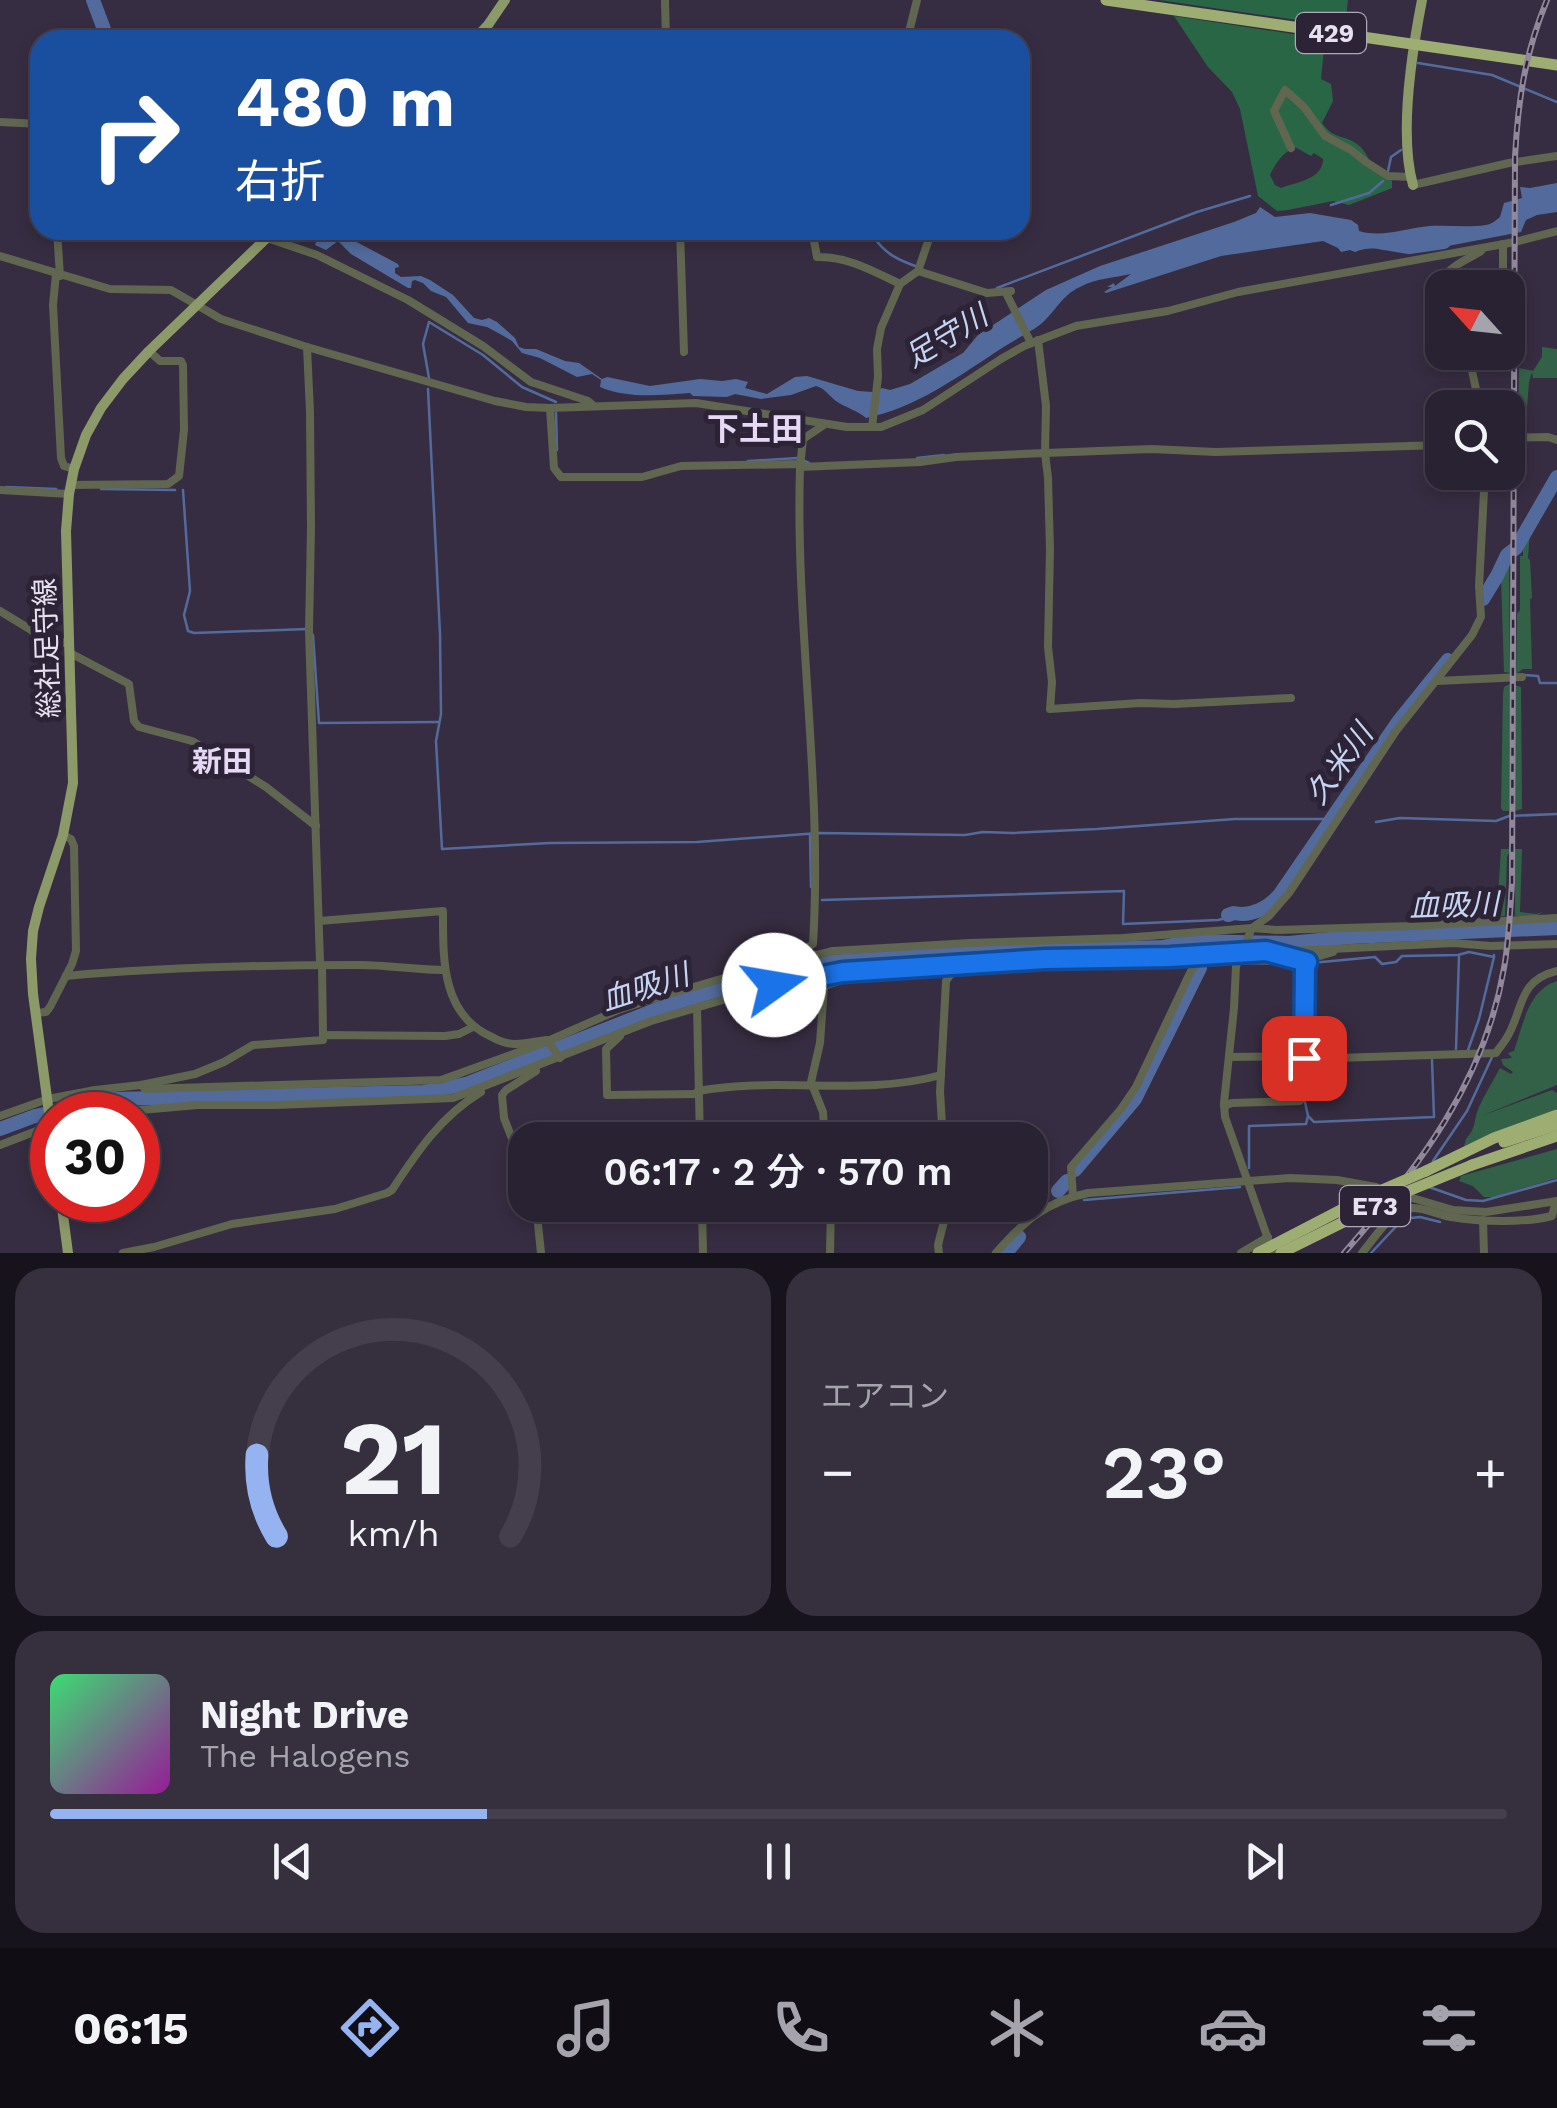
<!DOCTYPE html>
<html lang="ja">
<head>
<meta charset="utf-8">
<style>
	body { margin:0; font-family:"Work Sans","Noto Sans JP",sans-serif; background:#352f3e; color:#f1f3f6; height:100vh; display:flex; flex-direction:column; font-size:38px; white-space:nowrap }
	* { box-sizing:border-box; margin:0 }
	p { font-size:32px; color:#a5a4ac }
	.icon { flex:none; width:55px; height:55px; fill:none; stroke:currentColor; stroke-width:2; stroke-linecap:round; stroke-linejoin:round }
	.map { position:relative; height:1253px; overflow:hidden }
	.details { display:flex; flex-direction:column; gap:15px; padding:15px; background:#17131c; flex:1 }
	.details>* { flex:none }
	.banner { position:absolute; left:30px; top:30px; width:1000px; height:210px; border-radius:30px; box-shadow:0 5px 15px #0003,0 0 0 2px #453f4d; background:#1a4fa0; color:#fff; overflow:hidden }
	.needle { width:65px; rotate:297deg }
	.buttons { position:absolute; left:1425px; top:270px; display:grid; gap:20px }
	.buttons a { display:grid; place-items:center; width:100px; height:100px; border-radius:20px; background:#292232; box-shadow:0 5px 15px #0003,0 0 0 2px #453f4d; font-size:50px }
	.speed { position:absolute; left:30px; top:1092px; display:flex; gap:20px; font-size:50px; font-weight:700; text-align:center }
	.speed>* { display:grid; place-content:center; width:130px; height:130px; border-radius:50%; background:#292232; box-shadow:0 5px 15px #0003,0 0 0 2px #453f4d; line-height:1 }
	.speed .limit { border:15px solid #d22; background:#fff; color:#111 }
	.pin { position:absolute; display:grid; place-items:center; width:85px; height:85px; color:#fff; margin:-42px; border-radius:20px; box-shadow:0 5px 15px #0006 }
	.me { position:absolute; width:110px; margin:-55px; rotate:77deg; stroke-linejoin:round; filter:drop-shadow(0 0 8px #0008) }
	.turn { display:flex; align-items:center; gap:35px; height:210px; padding:0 40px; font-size:45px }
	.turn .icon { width:130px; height:130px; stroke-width:2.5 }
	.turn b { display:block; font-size:70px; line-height:85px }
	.big { font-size:75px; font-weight:600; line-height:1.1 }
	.details .widget { flex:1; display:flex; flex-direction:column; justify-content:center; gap:15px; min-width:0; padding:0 35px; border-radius:30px; background:#352f3e }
	.details .dial { align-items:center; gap:0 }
	.dial svg { height:260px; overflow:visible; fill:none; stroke:#453f4d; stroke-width:7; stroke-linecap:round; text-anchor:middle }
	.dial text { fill:#f1f3f6; stroke:none }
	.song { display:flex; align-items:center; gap:30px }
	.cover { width:120px; height:120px; border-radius:15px; background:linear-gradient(135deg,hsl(140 70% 55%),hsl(300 70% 35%)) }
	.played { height:10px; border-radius:5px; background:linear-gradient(90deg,#95b2f1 30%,#453f4d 30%) }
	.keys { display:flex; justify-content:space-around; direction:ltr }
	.heat { display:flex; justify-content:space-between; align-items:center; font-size:55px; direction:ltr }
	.details .tiles { flex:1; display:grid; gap:15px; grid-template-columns:1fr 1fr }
	.widget:last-child { grid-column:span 2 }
	.trip { position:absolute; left:508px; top:1122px; width:540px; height:100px; border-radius:30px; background:#292232; box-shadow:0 5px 15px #0003,0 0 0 2px #453f4d; font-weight:600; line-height:100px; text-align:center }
	.tab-bar { display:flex; height:160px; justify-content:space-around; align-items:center; background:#100e14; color:#a5a4ac }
	.tab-bar .icon { width:70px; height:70px }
	.tab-bar .current { color:#95b2f1 }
	.tab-bar b { font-size:45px; color:#f1f3f6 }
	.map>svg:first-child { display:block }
	.green { fill:#336147 }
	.forest { fill:#296646; fill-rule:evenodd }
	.water { fill:#536b9c }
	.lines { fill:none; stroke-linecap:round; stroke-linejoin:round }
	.stream { stroke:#536b9c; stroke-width:2.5 }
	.river { stroke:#536b9c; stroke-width:14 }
	.minor { stroke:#60664f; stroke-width:8 }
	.major { stroke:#8c9968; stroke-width:10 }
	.highway { stroke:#9ead72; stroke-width:11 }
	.rail-casing { stroke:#91899b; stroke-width:6 }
	.rail { stroke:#2d2337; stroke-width:2.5; stroke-dasharray:8; stroke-linecap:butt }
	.highway-bridge { stroke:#9ead72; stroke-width:11 }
	.route-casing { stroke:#114b97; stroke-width:25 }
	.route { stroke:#1a73e8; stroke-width:18 }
	.labels { text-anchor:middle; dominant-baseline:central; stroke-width:10; stroke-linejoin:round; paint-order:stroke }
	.shield { fill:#2d2337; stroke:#afa8b8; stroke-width:2.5 }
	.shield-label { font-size:25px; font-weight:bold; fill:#e7e1ef }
	.street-label { font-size:28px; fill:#e7e1ef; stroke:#2d2337 }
	.water-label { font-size:30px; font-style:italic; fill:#c5d4f2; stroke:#2d2337 }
	.neighbourhood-label { font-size:30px; font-weight:bold; fill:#e6d9f5; stroke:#2d2337 }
	.quarter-label { font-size:32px; font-weight:bold; fill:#e6d9f5; stroke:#2d2337 }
</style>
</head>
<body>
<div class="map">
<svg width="1557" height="1253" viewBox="0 0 1557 1253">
	<rect width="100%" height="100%" fill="#372d42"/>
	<g class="green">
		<path d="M1542 347 1557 349V378H1533L1532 372 1529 382 1525 433H1518L1519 368 1533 371 1542 357Z"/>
		<path d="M1530 531 1528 558 1530 560 1532 598 1530 599 1532 669H1523L1516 674 1517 614 1520 610V556H1523V545Z"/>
		<path d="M1509 558 1510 673 1504 672 1501 578Z"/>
		<path d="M1510 684 1509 811H1503L1501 808 1503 694 1504 687Z"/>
		<path d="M1514 685 1521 687 1522 809 1515 811Z"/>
		<path d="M1501 849H1522L1520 912 1536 914 1543 912 1534 917 1515 916V854L1510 852 1507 856 1505 916 1473 919 1497 913Z"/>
		<path d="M1557 981V1085L1481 1116 1552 1090 1557 1093V1109L1464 1146 1466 1139C1477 1127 1473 1121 1479 1107 1485 1094 1493 1081 1500 1068L1511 1074 1513 1072 1503 1065 1501 1059 1512 1058 1508 1053 1514 1051C1523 1025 1528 990 1557 981Z"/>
		<path d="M1557 1149V1178L1494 1197H1484L1473 1186 1459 1181 1461 1176Z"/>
	</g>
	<g class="forest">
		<path d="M1159 0H1348L1345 27Z"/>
		<path d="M1174 16 1325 39 1321 79 1331 84 1333 101 1322 123C1334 140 1343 134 1357 144 1367 151 1369 163 1377 172 1378 173 1391 180 1392 181V188L1349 205 1333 201 1288 210 1277 211 1258 196 1240 109 1232 92 1208 67ZM1295 147 1311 156 1314 153 1323 159C1323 179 1297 182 1281 188L1275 185 1270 175C1276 163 1282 153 1295 147Z"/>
	</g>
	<path class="water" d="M1557 183V212L1537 215 1526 220 1521 232 1427 250 1425 249 1426 243C1413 241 1407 251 1395 251 1379 251 1373 245 1355 252L1350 250 1341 252 1338 248 1323 241 1221 256 1106 293 1104 292 1112 287H1107L1114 283 1115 286 1131 274C1114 278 1096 278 1080 287 1062 295 1055 312 1041 324 1029 333 1014 340 1002 348 959 376 916 408 866 418 857 410 846 408 836 401 828 395 826 389 816 386L791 395 761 399 735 394 727 397 693 396 690 393C660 395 628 399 600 387L601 380 592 374 577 377 540 358 522 353 512 341 500 334 487 327 468 323 446 297 431 291 423 283 415 280 412 281 411 288H408L351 254 338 241 326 250 315 245 321 230H342L351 239 398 264 399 267 395 268V273L401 277 421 276 430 280 453 295 474 318 482 320 489 318 497 322 515 338 519 347 525 349H536L565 361 579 363 602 379 607 377 650 386 700 379 722 381 736 379 748 382 745 388 767 394 795 377 807 376 858 391 873 392 882 388 890 390 910 384 963 353 978 335 1046 290 1100 266 1234 222 1256 213 1260 207 1275 217 1310 213 1351 220 1358 225 1359 231C1383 238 1406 228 1430 226 1448 225 1467 228 1486 225 1492 224 1495 221 1500 217L1504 203 1522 198 1520 187 1530 188Z"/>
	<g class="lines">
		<g class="stream">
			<path d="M1418 63 1492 75 1557 102"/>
			<path d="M1388 171 1391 157 1401 150"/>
			<path d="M1331 205 1369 193 1383 181"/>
			<path d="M852 230 873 236C885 254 898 260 918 267"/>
			<path d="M997 288 1197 212 1250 196"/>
			<path d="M429 378 423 344 429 322 483 355 522 387 556 402"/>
			<path d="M428 389 440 634 441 714 436 741 442 849 550 843 697 842 819 833 965 835 983 832 1013 833 1097 829 1235 819H1332"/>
			<path d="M556 413 557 450"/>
			<path d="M917 458 944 455"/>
			<path d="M748 461 798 458 809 463"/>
			<path d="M6 487 56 489"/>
			<path d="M101 489 175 490"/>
			<path d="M183 490 190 591 184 615 188 631 194 633 307 629"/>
			<path d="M313 635 319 723 438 722"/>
			<path d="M1523 675 1538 676 1540 683H1557"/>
			<path d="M1376 822 1400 818 1496 821 1509 816 1557 814"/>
			<path d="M810 835 811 887"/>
			<path d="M822 900 1124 891 1123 924 1218 920 1239 915"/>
			<path d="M1496 933V931"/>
			<path d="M1242 963 1299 964"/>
			<path d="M1311 963 1375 957 1382 964 1396 962 1402 956 1458 955 1469 952 1494 957V955"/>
			<path d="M1456 1049 1459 957"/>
			<path d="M1468 1050 1479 1019 1494 957"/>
			<path d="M1308 1116 1314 1122 1434 1117 1432 1060"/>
			<path d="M1433 1161 1467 1111 1493 1055"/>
			<path d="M1249 1168V1126L1306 1124 1308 1116 1305 1102"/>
			<path d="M1429 1187 1466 1200 1483 1201 1557 1180"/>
			<path d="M1084 1200 1240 1187"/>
			<path d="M1371 1253 1403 1219 1420 1217 1440 1222"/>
		</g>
		<g class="river">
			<path d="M93 0 108 40"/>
			<path d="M1391 244 1409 247 1444 242"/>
			<path d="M1483 599 1497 576 1507 555 1516 548 1557 477"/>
			<path d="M1228 915 1234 913C1252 917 1269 907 1280 894L1398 722 1448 660"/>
			<path d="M0 1129 35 1116 113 1099 424 1092 466 1084 668 1005 772 974 829 962 952 954 1163 947 1190 941 1289 943 1350 937 1557 928"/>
			<path d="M1075 1170 1135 1099 1200 968"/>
			<path d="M1058 1191 1067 1181"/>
			<path d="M1006 1253 1019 1237"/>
		</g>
		<g class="minor">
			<path d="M665 0 666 40"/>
			<path d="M907 40 917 0"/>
			<path d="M0 122 40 124"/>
			<path d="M1291 148 1274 111 1285 90 1304 107 1325 136 1351 150 1366 162 1388 176 1411 177"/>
			<path d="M1413 185 1509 163 1557 156"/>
			<path d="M57 230 60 276"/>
			<path d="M254 230 267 238 317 255 408 300 483 346 531 382 588 401 594 406"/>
			<path d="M680 230 684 352"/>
			<path d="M812 230 817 257C847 256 873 271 900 284"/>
			<path d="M0 256 110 289 171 290 221 319 307 347 495 401 526 407 550 408 696 403 847 427H881L923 410 1001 359 1024 346 1076 326 1168 311 1238 292 1515 242 1557 231"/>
			<path d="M918 271 987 293 1011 291"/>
			<path d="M56 274 53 305 61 458 64 466 74 469"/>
			<path d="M1503 288V244"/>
			<path d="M1442 290C1440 269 1465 261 1481 251"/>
			<path d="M1006 293 1031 343"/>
			<path d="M1038 340 1046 406 1045 453 1048 478 1050 549 1048 647 1052 682 1050 709 1140 703 1174 704 1291 698"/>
			<path d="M307 347 310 412 311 528 309 631 320 962 322 966 323 1035"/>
			<path d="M1468 352 1480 408"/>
			<path d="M550 408 554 468 561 477H642L681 466 801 464"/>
			<path d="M872 427 878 377 877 349 881 328 900 284 918 271 932 230"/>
			<path d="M1508 438 1548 437 1557 440"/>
			<path d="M800 467 920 462 956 457 1045 453 1152 449 1216 452 1442 445"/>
			<path d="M70 485 168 484 179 476 184 430 183 365 181 361H160L149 351"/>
			<path d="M0 490 69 494"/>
			<path d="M0 611 46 639 70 644"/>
			<path d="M70 653 129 684 134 721 139 727 192 741 266 787 316 826"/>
			<path d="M1437 681 1522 677"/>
			<path d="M319 921 443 911C443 958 441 1015 492 1037 499 1041 507 1044 515 1044 525 1044 537 1041 547 1040L560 1058"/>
			<path d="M1272 954 1307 962"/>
			<path d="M66 976C164 967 262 965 360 965 388 965 417 970 445 970"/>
			<path d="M799 981 843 971 984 962 1075 958 1170 957 1454 943 1490 946 1557 944"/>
			<path d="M790 982 785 962 813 944C823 785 795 626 800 467L803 439 824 425"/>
			<path d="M824 986 820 1043 811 1082 823 1112 825 1140"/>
			<path d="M697 1008 700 1140"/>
			<path d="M36 1013 46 1012 50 1007 72 964 76 951 74 846 71 839 63 835"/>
			<path d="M620 1036 606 1049 607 1095 698 1094"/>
			<path d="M1229 1057 1304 1056"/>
			<path d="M1304 1059 1496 1053C1499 1048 1503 1044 1506 1039 1524 1011 1516 981 1557 971"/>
			<path d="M141 1085 145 1089 441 1080 541 1044 618 1010 656 998 731 976 833 951 970 943 1123 938 1252 928 1277 930 1412 926 1557 918"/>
			<path d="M698 1091C779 1076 862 1097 941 1075"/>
			<path d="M1224 1106 1232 1103 1300 1101 1302 1097 1305 967 1310 959 1333 952"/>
			<path d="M83 1115 198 1105H276L453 1098 651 1021 774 985 790 982 824 986 872 970"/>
			<path d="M0 1116 48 1099 95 1090 141 1085 195 1074 224 1062 253 1045 323 1040V1035L445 1036 459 1034 473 1027"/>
			<path d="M943 1140 940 1092 946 981 951 974 971 967"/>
			<path d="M0 1145 52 1125"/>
			<path d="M525 1172 504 1118 502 1095 506 1090 536 1071"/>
			<path d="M1073 1196 1071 1167 1121 1109 1136 1087 1191 971 1197 964 1228 957"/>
			<path d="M1409 1197 1453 1210 1486 1212 1557 1201"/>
			<path d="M536 1205 541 1253"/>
			<path d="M702 1205 703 1253"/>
			<path d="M1483 1220 1484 1253"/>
			<path d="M123 1253 154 1247 232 1224 335 1209 387 1193 392 1190C417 1152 441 1116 481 1092"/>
			<path d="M830 1253 831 1205"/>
			<path d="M939 1253 938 1245 944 1221 943 1205"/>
			<path d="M996 1253C1024 1221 1045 1202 1088 1193L1290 1178 1337 1180 1376 1187"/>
			<path d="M1241 1253 1268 1237"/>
			<path d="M1273 1253 1225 1117 1224 1103 1234 1008 1236 966 1252 928 1269 916 1289 893 1396 731 1472 635 1481 617 1479 586 1485 472"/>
			<path d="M1362 1253C1374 1239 1388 1215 1406 1209 1419 1205 1438 1215 1451 1217 1480 1222 1524 1223 1552 1216L1556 1201"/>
		</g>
		<g class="major">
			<path d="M474 40 488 25 505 0"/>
			<path d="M1413 185C1399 135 1412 51 1422 0"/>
			<path d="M52 1135 33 994 31 959 33 931 39 907 63 835 73 783 66 531 69 494 74 469 86 435 101 408 123 379 149 351 275 230"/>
			<path d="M61 1200 68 1253"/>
		</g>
		<g class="highway">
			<path d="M1106 0 1557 65"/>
			<path d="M1504 1142 1557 1125"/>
			<path d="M1472 1165 1557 1136"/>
			<path d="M1426 1171 1494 1138 1557 1115"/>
		</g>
		<g class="rail-casing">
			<path id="rail" d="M1344 1253C1418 1169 1485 1081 1504 968 1509 940 1510 912 1512 883L1515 157C1518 100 1525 53 1547 0"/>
		</g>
		<use href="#rail" class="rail"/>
		<g class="highway-bridge">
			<path d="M1258 1253 1368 1196 1426 1171"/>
			<path d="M1281 1253 1396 1196 1472 1165"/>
		</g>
	</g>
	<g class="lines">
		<g class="route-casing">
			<path id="route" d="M774 985 843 972 1045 959 1170 957 1266 951 1307 962 1305 967 1304 1058"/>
		</g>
		<use href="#route" class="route"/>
	</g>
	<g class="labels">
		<g class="shield">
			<rect x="1296" y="13" width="70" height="40" rx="8"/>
			<rect x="1340" y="1186" width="70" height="40" rx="8"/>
		</g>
		<g class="shield-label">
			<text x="1331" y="33">429</text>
			<text x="1375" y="1206">E73</text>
		</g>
		<g class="street-label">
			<text transform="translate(47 648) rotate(-92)">総社足守線</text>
		</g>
		<g class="water-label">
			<text transform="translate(946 336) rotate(-31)">足守川</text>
			<text transform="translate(1339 764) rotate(-54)">久米川</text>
			<text transform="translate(1454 905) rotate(-2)">血吸川</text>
			<text transform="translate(645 987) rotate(-18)">血吸川</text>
		</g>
		<g class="neighbourhood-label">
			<text x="222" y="761">新田</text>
		</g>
		<g class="quarter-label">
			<text x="755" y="429">下土田</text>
		</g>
	</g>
</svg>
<div class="buttons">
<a><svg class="needle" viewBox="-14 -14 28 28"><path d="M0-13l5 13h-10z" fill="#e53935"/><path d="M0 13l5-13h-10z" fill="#a5a4ac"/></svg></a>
<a><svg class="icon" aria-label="search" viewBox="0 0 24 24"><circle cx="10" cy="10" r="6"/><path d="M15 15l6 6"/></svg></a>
</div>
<div class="speed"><div class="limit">30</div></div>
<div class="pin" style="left:1304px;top:1058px;background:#d93025"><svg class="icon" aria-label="arrive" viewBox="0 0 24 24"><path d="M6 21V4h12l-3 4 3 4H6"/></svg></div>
<svg class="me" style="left:774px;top:985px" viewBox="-20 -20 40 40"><circle r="19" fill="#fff"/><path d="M0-13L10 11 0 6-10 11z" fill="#1a73e8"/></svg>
<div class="trip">06:17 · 2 分 · 570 m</div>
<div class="banner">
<div class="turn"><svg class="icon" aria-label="right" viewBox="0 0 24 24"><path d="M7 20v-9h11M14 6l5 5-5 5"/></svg><div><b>480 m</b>右折</div></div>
</div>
</div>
<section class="details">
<div class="tiles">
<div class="widget dial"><svg viewBox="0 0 100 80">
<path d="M14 69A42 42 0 1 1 86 69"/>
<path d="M14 69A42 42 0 0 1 8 44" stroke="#95b2f1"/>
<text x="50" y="56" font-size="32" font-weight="700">21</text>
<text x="50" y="72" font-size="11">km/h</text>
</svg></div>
<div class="widget"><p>エアコン</p>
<div class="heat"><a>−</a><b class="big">23°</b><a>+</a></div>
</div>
<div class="widget">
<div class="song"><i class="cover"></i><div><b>Night Drive</b><p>The Halogens</p></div></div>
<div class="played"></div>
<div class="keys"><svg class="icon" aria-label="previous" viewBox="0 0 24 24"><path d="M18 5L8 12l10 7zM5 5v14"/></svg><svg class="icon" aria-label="pause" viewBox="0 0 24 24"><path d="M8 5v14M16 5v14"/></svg><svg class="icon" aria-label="next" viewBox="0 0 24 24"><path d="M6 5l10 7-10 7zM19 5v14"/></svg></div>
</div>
</div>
</section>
<nav class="tab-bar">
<b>06:15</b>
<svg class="icon current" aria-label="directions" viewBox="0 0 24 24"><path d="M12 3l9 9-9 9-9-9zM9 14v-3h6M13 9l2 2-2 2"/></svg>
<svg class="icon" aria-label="music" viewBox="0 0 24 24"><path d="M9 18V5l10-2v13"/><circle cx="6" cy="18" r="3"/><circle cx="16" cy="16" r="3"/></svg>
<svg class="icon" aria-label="phone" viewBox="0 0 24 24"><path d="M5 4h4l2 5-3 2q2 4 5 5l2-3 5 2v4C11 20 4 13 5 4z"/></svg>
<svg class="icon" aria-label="climate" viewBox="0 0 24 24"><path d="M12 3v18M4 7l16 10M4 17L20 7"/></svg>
<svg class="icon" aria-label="car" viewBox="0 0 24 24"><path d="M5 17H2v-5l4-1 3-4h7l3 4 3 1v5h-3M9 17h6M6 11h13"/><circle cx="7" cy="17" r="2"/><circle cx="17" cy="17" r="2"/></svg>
<svg class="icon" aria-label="filters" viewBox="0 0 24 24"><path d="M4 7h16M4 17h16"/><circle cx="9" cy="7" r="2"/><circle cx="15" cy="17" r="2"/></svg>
</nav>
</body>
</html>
